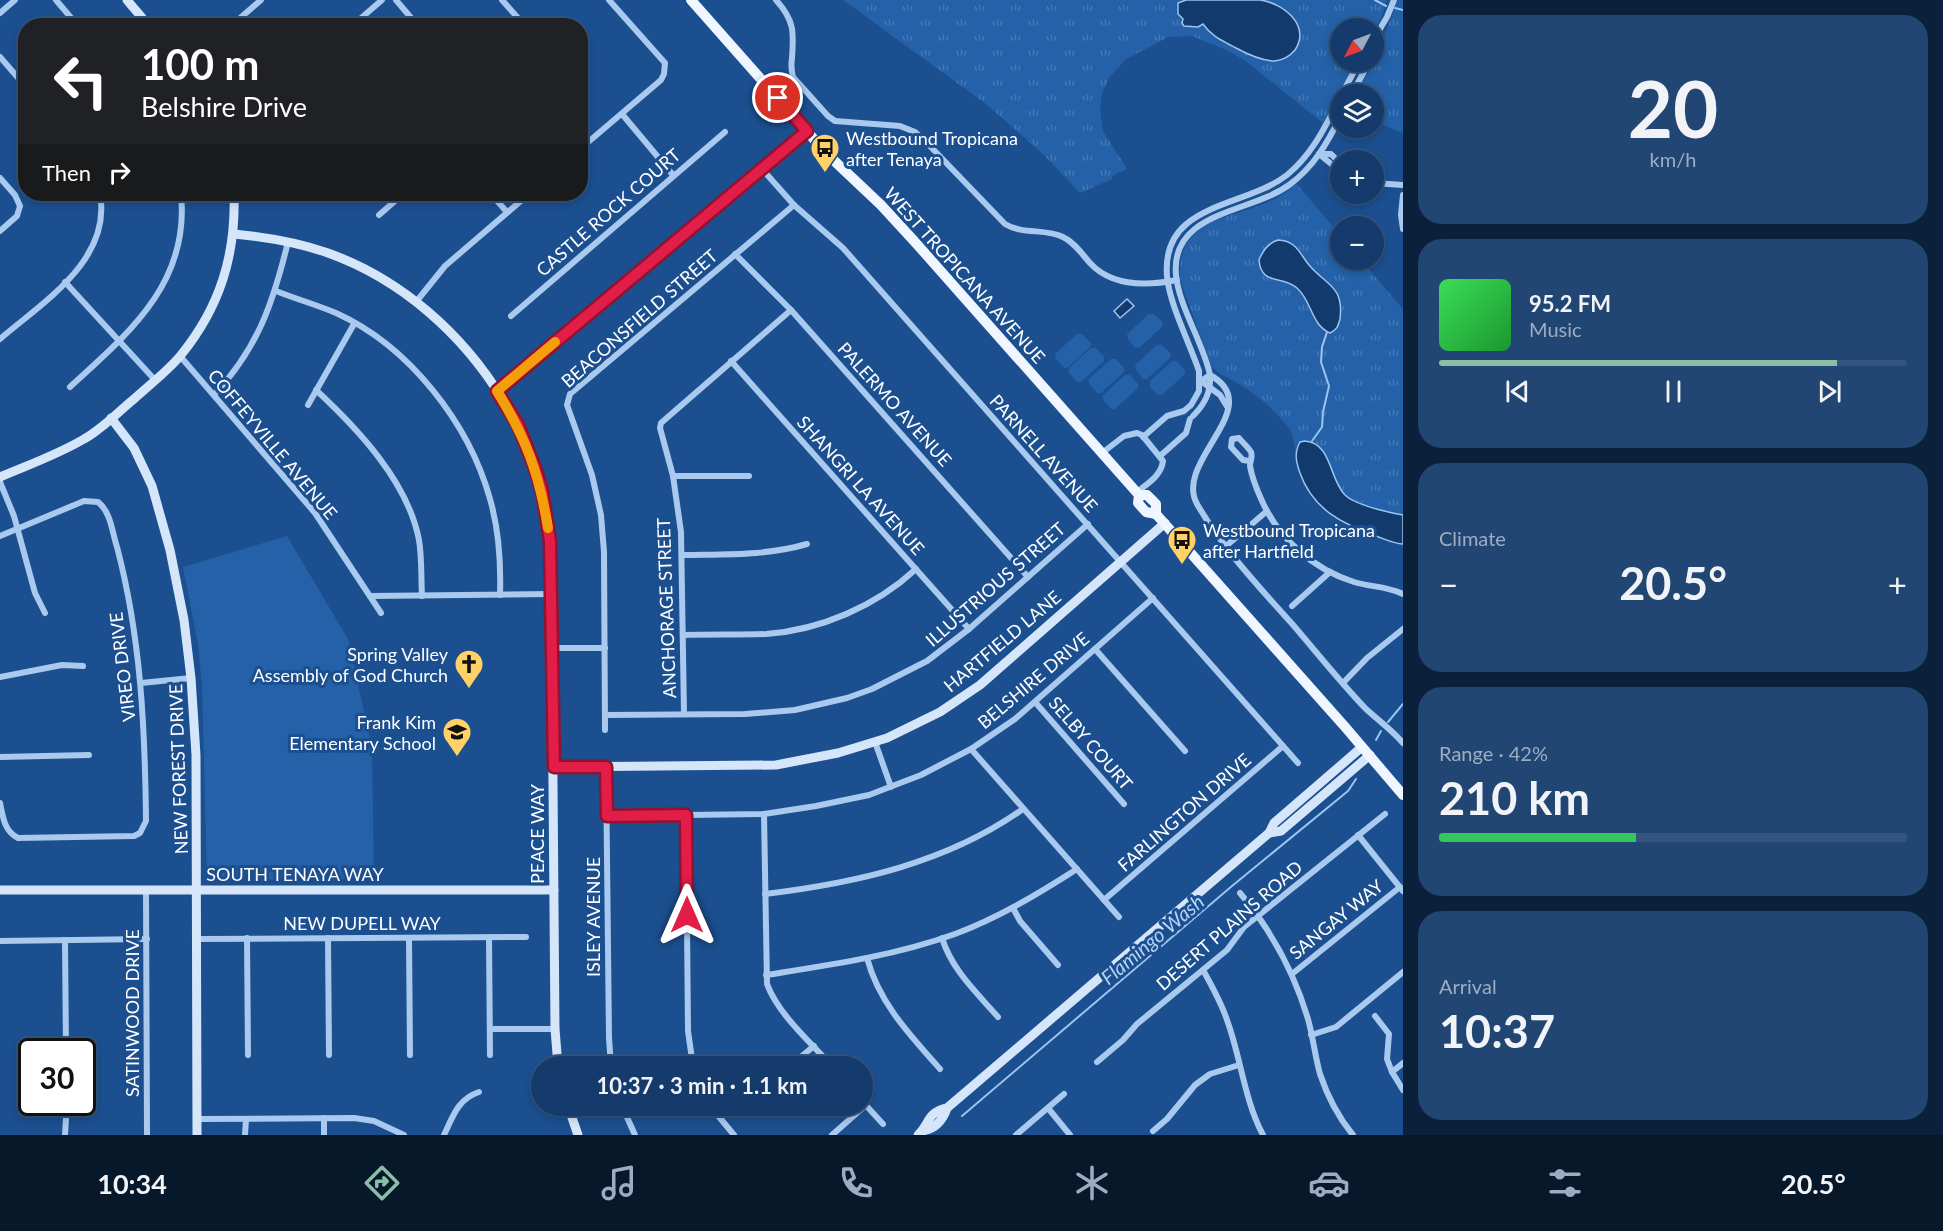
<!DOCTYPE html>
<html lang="en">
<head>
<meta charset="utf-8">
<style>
	body { margin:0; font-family:Lato,sans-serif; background:#214673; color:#f1f3f6; height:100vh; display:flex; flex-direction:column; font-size:22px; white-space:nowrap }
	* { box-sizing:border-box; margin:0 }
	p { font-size:20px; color:#9dadc1 }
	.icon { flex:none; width:33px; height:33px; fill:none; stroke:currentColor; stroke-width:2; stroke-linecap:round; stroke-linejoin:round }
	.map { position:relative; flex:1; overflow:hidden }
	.panel { display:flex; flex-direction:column; gap:15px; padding:15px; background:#0b203b; width:540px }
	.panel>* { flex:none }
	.hud { position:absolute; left:18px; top:18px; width:570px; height:183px; border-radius:24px; box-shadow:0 3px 9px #0003,0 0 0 2px #33557e; background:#202124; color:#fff; overflow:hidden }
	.needle { width:39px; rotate:229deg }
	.controls { position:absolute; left:1330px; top:18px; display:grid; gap:12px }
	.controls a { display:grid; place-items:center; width:54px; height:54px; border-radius:50%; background:#143b6b; box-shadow:0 3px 9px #0003,0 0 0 2px #33557e; font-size:30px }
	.speed { position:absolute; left:18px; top:1038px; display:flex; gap:12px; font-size:30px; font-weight:700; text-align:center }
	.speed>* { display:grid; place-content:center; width:78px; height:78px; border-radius:50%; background:#143b6b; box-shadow:0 3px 9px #0003,0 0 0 2px #33557e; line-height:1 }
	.speed .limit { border:3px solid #111; border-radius:9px; background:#fff; color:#111 }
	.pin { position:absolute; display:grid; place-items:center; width:51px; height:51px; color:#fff; margin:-26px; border:3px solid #fff; border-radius:50%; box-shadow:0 2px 6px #0007 }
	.me { position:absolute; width:66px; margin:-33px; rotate:0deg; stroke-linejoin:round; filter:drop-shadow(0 0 4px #0008) }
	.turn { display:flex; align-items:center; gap:21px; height:126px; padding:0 24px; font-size:27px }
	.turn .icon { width:78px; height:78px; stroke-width:2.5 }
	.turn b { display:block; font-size:42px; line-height:51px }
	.then { display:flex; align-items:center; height:57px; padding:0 24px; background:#0003; gap:12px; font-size:22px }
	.big { font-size:45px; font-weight:700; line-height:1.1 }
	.panel .card { flex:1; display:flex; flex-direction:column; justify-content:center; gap:9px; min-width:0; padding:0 21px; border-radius:24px; background:#214673 }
	.panel .dial { align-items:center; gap:0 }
	.dial b { font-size:78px; line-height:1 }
	.song { display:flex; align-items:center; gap:18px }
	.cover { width:72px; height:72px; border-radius:9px; background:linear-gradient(135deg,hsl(130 70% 55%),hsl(130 70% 35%)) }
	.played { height:6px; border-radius:3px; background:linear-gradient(90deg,#8abfa5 85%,#33557e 85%) }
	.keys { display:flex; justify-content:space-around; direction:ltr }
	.heat { display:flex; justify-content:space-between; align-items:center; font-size:33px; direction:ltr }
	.charge { height:9px; border-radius:4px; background:linear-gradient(90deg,#34c759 42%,#33557e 0) }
	.trip { position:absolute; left:531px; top:1056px; width:342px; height:60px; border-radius:30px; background:#143b6b; box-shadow:0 3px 9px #0003,0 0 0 2px #33557e; font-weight:700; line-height:60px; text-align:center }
	.tab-bar { display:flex; height:96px; justify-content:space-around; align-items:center; background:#08182b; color:#9dadc1 }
	.tab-bar .icon { width:42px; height:42px }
	.tab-bar .selected { color:#8abfa5 }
	.tab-bar b { font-size:27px; color:#f1f3f6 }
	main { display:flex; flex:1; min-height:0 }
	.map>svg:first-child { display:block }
	.grass { fill:url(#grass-tufts) }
	.park { fill:#2461a8 }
	.water { fill:#123a6d; stroke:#9cc4f0; stroke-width:1.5 }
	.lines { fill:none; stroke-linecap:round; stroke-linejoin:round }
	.stream { stroke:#9cc4f0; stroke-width:2 }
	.street { stroke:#a9c9ee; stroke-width:6 }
	.secondary { stroke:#d6e6fa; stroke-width:9 }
	.primary { stroke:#f0f6ff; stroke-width:10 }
	.route-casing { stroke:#92132f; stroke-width:15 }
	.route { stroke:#e11d48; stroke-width:10 }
	.slow { stroke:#f59e0b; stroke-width:10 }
	.labels { text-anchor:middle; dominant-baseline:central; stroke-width:6; stroke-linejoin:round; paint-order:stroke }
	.poi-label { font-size:18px; fill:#fff; stroke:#1b4f8f; text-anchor:start }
	.street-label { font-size:18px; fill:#fff; stroke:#1b4f8f }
	.water-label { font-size:20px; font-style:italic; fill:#b5d3f5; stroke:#1b4f8f }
</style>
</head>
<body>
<main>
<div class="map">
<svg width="1403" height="1135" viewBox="0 0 1403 1135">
	<defs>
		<pattern id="grass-tufts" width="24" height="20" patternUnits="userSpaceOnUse" patternTransform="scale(1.5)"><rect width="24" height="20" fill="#2461a8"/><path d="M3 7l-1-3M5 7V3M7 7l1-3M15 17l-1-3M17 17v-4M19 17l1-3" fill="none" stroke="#4579b5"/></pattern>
	</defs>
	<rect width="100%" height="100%" fill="#1b4f8f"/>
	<g class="grass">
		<path d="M843 0H1387L1381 19 1374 29 1341 28V62H1355L1323 123 1248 63 1231 52 1192 36 1168 37 1125 60 1109 78 1102 93 1100 109 1103 131 1127 169 1112 176V179L1080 193 1043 154 986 104Z"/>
		<path d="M1398 0H1403V133L1374 121V94H1355L1374 62Z"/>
		<path d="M1296 183 1341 236V260H1361L1403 309V546C1361 531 1314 519 1299 471 1295 458 1296 437 1288 427 1274 410 1258 395 1239 384 1229 378 1221 376 1212 367L1180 280C1175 202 1258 225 1296 183Z"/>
	</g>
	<g class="park">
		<path d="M1149 314H1154L1163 323 1162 327 1139 348H1135L1128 339 1127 334Z"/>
		<path d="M1077 334H1082L1091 343 1090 347 1067 368H1064L1056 359 1055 354Z"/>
		<path d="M1157 345H1162L1171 354 1170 358 1147 379H1143L1136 370 1135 365Z"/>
		<path d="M1091 348H1096L1104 357V361L1081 382H1077L1069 373V368Z"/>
		<path d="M1111 359H1116L1124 368V372L1101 393H1097L1089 384V379Z"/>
		<path d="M1172 361H1177L1185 370V374L1162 395H1158L1150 387V381Z"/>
		<path d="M1125 375H1130L1138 384V388L1115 409H1111L1103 400V395Z"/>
		<path d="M287 536 348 639 372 747 374 879 207 880 202 686 198 645 183 567Z"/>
	</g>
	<g class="water">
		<path d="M1186 0C1210 0 1236 0 1260 0 1283 3 1311 25 1295 50 1290 56 1283 60 1275 61 1262 61 1247 54 1236 48 1223 41 1212 37 1203 24L1198 27 1184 26 1182 23 1183 19 1178 14V3Z"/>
		<path d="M1278 240C1297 241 1299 253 1309 265 1327 286 1344 286 1340 319 1338 326 1337 330 1330 333 1311 325 1312 301 1297 288 1283 275 1261 286 1259 260 1263 250 1268 243 1278 240Z"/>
		<path d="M1127 299 1134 306 1120 318 1114 311Z"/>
		<path d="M1305 441C1332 443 1329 479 1345 495 1357 506 1387 512 1403 515V544C1394 544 1385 539 1376 536 1343 524 1313 510 1300 473 1296 462 1294 453 1300 442Z"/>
	</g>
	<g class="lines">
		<g class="stream">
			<path d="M1375 0 1386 6"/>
			<path d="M1395 8 1403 10"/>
			<path d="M1312 441 1322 427 1323 412 1329 386 1321 362 1322 347 1327 332"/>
			<path d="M1388 722 1403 704"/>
			<path d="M1376 740 1381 731"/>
			<path d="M962 1116 1232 886 1348 791 1356 779"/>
		</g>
		<g class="street">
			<path d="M56 0 78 26"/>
			<path d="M396 0 418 26"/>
			<path d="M502 0 525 26"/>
			<path d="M776 0C794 20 794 31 792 58 791 65 791 70 793 77L828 116 835 121 900 126 915 132 929 145 1005 224C1023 235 1045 228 1063 237 1074 242 1082 254 1090 263 1112 287 1147 286 1177 280"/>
			<path d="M0 13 15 0"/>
			<path d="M231 26 261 0"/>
			<path d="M352 26 382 0"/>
			<path d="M1374 39 1387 17 1394 0"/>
			<path d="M1374 52 1378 35"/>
			<path d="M0 57 26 87"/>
			<path d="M1342 94 1359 62"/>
			<path d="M1352 94 1369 62"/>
			<path d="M622 114 673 175"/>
			<path d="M580 149 661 80 664 74 665 63 609 0"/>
			<path d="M1319 154 1341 172"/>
			<path d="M1319 154H1331L1341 164"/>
			<path d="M762 169 794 205 843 248 1298 763"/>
			<path d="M0 178 15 195 20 206 17 216 0 231"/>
			<path d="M1374 183 1403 185"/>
			<path d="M491 194 507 212"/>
			<path d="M1403 195 1401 215 1403 229"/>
			<path d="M379 215 403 194"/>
			<path d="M735 254 791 310 1028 577"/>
			<path d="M65 282 155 380"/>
			<path d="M276 291C296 299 317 305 336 313 409 346 469 423 490 499 499 530 501 563 500 595"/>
			<path d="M416 302 445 266 529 194"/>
			<path d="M511 316 725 132"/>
			<path d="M0 339C43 302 112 260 100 194"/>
			<path d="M180 356 315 513 381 613"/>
			<path d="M731 361 969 629"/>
			<path d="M70 387C129 333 190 283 181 194"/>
			<path d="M316 390C358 429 408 482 419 540 422 558 421 578 422 596"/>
			<path d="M214 395C258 348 273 303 288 242"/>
			<path d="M308 405 354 324"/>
			<path d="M1228 408 1220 395 1201 381 1210 375C1268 407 1173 461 1197 504 1223 549 1260 588 1294 626 1318 654 1341 683 1366 709 1378 720 1392 730 1403 743"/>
			<path d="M1193 416C1205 404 1211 392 1210 375 1203 342 1179 307 1176 275 1170 211 1251 213 1289 185 1314 167 1327 143 1341 116"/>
			<path d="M1143 437 1167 416 1184 411 1191 405 1199 391V371C1190 344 1169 303 1167 276 1161 202 1245 208 1287 175 1313 154 1326 125 1341 96"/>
			<path d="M1102 453 1124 436 1137 433 1142 435 1163 461C1161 476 1148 483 1137 492"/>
			<path d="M1160 456 1186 433 1190 419"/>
			<path d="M1250 461 1243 460 1231 447 1232 439 1239 438C1242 442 1248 447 1251 452 1253 457 1250 461 1250 466 1252 478 1257 490 1262 501 1279 539 1313 569 1354 582 1370 587 1387 586 1403 594"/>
			<path d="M673 476H749"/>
			<path d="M0 482 14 516 35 593 45 613"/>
			<path d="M0 536 84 501 98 502C111 512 112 532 117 547 141 638 145 728 146 821L140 833 134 836 18 838C4 831 3 817 0 803"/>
			<path d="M1226 546 1267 511"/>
			<path d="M682 555C725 554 766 556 807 544"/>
			<path d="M370 596 552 594"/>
			<path d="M1292 606 1330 572"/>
			<path d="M683 635C711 634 739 635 766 634 821 630 876 606 916 569"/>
			<path d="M553 648H605"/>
			<path d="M1095 649 1185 751"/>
			<path d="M0 677 62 665 83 666"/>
			<path d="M141 683 191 678"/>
			<path d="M1343 683 1367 658 1403 629"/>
			<path d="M1035 702 1124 804"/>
			<path d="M684 714 681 532 673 476 660 428 661 423 791 310"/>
			<path d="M605 715 745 714 795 710 847 698 872 689 927 661 969 629 1088 524"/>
			<path d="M605 730 604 552 601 515 592 475 567 405 570 394 794 205"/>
			<path d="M875 742 891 787"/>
			<path d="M971 749 1119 917"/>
			<path d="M0 757 89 755"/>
			<path d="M606 767 609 1038 611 1066"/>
			<path d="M764 814 767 984C778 1014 811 1043 832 1066"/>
			<path d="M686 815 688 1031 693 1066"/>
			<path d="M607 816 764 814 816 806 869 795 921 775 971 749 1015 719 1153 598"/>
			<path d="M1358 835 1403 891"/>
			<path d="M146 891 147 1135"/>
			<path d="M1240 893C1272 931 1294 972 1308 1019 1313 1037 1315 1056 1320 1074 1327 1095 1339 1118 1353 1135"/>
			<path d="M765 894C856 883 947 863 1023 809"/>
			<path d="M1104 900 1283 746"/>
			<path d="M1013 908 1020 921 1058 965"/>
			<path d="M489 937 490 1055"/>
			<path d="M247 938 248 1055"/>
			<path d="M328 938 329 1055"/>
			<path d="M409 938 410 1055"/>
			<path d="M942 938C952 970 976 992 998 1017"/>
			<path d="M198 939 526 937"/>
			<path d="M65 940 66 1052"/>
			<path d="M0 941 147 939"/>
			<path d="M867 958C879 1003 910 1035 940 1069"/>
			<path d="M1203 970C1212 986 1221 1002 1227 1020 1241 1058 1244 1099 1263 1135"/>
			<path d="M1292 974 1400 887"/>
			<path d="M766 975C830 965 894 956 955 934 998 918 1038 894 1077 869"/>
			<path d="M1375 1016 1389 1034 1387 1059 1392 1072 1403 1090"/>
			<path d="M490 1029H555"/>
			<path d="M1311 1035 1336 1027 1403 972"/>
			<path d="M1097 1062 1123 1040 1137 1024 1227 950 1244 927 1385 814"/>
			<path d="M790 1066 814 1046"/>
			<path d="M1392 1072 1403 1063"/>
			<path d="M862 1101 883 1124"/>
			<path d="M622 1106 635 1135"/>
			<path d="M710 1106 734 1135"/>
			<path d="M1048 1108 1070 1135"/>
			<path d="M199 1119 354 1118 374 1121 404 1135"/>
			<path d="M1153 1131 1167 1119 1195 1085 1210 1074 1239 1065"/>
			<path d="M65 1135 67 1102"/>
			<path d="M245 1135 246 1119"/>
			<path d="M324 1135V1118"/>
			<path d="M444 1135C453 1116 458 1099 479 1092"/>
			<path d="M832 1135 866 1105"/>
			<path d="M1016 1135 1064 1094"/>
		</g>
		<g class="secondary">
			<path d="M127 0 149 26"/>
			<path d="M234 234C266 237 297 242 328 253 401 279 463 334 503 400 508 409 515 418 519 427 536 464 544 502 551 541L555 1029 558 1066"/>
			<path d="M497 391 807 131"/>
			<path d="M111 418 134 448 152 486 170 550 184 620 191 678 196 755 197 1135"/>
			<path d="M0 477C28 465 57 455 84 439 102 429 118 412 134 399 149 385 168 371 181 355 220 307 236 255 234 194"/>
			<path d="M554 767 776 765 838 753 887 738 940 712 980 685 1165 523"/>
			<path d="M1269 833 1281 831 1370 755"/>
			<path d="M0 890H554"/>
			<path d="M568 1106 578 1135"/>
			<path d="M922 1131C935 1129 943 1120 947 1108"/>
			<path d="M918 1135C930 1124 926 1113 947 1108L1269 833 1274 823 1362 747"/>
		</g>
		<g class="primary">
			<path d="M691 0 827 154 881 205 915 242 1139 495H1147L1156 504V514L1346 728 1403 795"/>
			<path d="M1139 495 1138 503 1146 512 1156 514"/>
		</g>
	</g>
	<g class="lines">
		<g class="route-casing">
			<path id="route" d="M687 915 686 815 607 816 606 767H554L550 541 542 491 535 468 518 425 497 391 807 131 778 98"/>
		</g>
		<use href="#route" class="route"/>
		<path class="slow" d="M548 528C539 473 526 438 497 391L555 342"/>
	</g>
	<defs>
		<g id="bus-pin" transform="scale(1.5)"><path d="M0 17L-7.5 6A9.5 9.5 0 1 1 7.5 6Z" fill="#ffd166" stroke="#1b4f8f"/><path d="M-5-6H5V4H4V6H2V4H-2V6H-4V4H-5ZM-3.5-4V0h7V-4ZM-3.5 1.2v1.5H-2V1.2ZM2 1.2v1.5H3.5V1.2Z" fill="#111"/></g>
		<g id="church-pin" transform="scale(1.5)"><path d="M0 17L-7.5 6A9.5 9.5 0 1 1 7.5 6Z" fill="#ffd166" stroke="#1b4f8f"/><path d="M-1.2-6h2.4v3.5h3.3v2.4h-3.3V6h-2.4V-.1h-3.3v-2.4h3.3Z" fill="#111"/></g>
		<g id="school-pin" transform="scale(1.5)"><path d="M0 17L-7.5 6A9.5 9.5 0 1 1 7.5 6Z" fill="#ffd166" stroke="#1b4f8f"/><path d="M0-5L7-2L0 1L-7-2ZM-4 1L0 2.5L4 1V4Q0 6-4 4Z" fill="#111"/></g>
	</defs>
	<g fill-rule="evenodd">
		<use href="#bus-pin" x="825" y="148"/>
		<use href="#bus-pin" x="1182" y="540"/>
		<use href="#church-pin" x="469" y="664"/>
		<use href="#school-pin" x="457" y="732"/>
	</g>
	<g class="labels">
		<g class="poi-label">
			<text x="846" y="138">Westbound Tropicana<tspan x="846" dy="21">after Tenaya</tspan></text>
			<text x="1203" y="530">Westbound Tropicana<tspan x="1203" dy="21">after Hartfield</tspan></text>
			<text x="448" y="654" text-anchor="end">Spring Valley<tspan x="448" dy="21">Assembly of God Church</tspan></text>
			<text x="436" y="722" text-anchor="end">Frank Kim<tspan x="436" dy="21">Elementary School</tspan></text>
		</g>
		<g class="street-label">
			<text transform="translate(608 212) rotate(-41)">CASTLE ROCK COURT</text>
			<text transform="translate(965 275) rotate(48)">WEST TROPICANA AVENUE</text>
			<text transform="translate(639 318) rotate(-41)">BEACONSFIELD STREET</text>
			<text transform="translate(895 404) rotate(48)">PALERMO AVENUE</text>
			<text transform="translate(273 444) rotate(50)">COFFEYVILLE AVENUE</text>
			<text transform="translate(1044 453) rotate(48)">PARNELL AVENUE</text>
			<text transform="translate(861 485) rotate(48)">SHANGRI LA AVENUE</text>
			<text transform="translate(995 584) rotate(-41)">ILLUSTRIOUS STREET</text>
			<text transform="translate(666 608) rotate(-92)">ANCHORAGE STREET</text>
			<text transform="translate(1002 641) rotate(-40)">HARTFIELD LANE</text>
			<text transform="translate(122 667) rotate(-97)">VIREO DRIVE</text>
			<text transform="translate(1033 680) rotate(-40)">BELSHIRE DRIVE</text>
			<text transform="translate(1091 743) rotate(49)">SELBY COURT</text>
			<text transform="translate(178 769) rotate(-92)">NEW FOREST DRIVE</text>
			<text transform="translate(1184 812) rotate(-41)">FARLINGTON DRIVE</text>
			<text transform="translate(537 834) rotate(-90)">PEACE WAY</text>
			<text x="295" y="874">SOUTH TENAYA WAY</text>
			<text transform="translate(593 917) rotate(-90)">ISLEY AVENUE</text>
			<text transform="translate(1336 919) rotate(-39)">SANGAY WAY</text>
			<text x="362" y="923">NEW DUPELL WAY</text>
			<text transform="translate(1229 925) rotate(-41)">DESERT PLAINS ROAD</text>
			<text transform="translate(132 1013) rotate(-90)">SATINWOOD DRIVE</text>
		</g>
		<g class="water-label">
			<text transform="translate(1152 939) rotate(-40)">Flamingo Wash</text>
		</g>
	</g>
</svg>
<div class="controls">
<a><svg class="needle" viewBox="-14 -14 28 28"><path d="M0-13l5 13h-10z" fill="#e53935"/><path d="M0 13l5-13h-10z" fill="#9dadc1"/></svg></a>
<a><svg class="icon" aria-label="layers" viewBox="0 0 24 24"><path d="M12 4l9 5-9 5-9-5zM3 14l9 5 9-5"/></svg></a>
<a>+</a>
<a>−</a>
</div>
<div class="speed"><div class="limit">30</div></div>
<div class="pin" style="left:778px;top:98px;background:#d93025"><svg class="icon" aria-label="arrive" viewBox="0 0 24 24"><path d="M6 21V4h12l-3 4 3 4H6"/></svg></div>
<svg class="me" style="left:687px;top:915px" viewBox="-20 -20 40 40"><path d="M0-17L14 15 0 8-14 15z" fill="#e11d48" stroke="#fff" stroke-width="4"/></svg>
<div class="trip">10:37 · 3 min · 1.1 km</div>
<div class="hud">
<div class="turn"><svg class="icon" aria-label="left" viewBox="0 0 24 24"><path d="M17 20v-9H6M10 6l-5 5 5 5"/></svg><div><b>100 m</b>Belshire Drive</div></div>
<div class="then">Then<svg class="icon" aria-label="right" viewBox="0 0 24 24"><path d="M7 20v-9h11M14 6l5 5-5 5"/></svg></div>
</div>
</div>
<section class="panel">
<div class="card dial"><b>20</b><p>km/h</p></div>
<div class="card">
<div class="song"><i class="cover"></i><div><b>95.2 FM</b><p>Music</p></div></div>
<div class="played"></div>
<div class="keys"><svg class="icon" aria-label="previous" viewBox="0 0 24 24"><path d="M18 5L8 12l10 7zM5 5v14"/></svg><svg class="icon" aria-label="pause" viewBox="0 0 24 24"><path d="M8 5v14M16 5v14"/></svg><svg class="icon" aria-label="next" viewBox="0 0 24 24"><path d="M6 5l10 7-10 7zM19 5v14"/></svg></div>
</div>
<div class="card"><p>Climate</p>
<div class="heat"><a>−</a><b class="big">20.5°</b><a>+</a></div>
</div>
<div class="card"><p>Range · 42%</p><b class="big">210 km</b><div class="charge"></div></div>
<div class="card"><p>Arrival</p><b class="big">10:37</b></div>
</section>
</main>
<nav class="tab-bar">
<b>10:34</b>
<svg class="icon selected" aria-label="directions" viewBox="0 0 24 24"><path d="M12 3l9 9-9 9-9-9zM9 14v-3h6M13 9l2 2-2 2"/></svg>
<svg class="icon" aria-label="music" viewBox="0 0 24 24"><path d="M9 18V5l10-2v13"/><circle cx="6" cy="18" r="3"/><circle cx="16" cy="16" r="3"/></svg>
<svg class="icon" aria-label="phone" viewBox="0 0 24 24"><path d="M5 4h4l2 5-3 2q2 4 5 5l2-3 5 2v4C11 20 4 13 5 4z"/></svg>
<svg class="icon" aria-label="climate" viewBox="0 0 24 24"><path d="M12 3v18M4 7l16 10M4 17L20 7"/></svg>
<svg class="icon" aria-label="car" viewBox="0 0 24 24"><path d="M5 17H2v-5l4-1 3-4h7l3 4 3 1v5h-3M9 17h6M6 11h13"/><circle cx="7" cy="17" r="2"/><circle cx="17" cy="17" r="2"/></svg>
<svg class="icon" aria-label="filters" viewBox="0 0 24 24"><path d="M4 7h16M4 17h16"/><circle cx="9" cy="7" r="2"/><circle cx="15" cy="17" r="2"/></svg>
<b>20.5°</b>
</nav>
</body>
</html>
